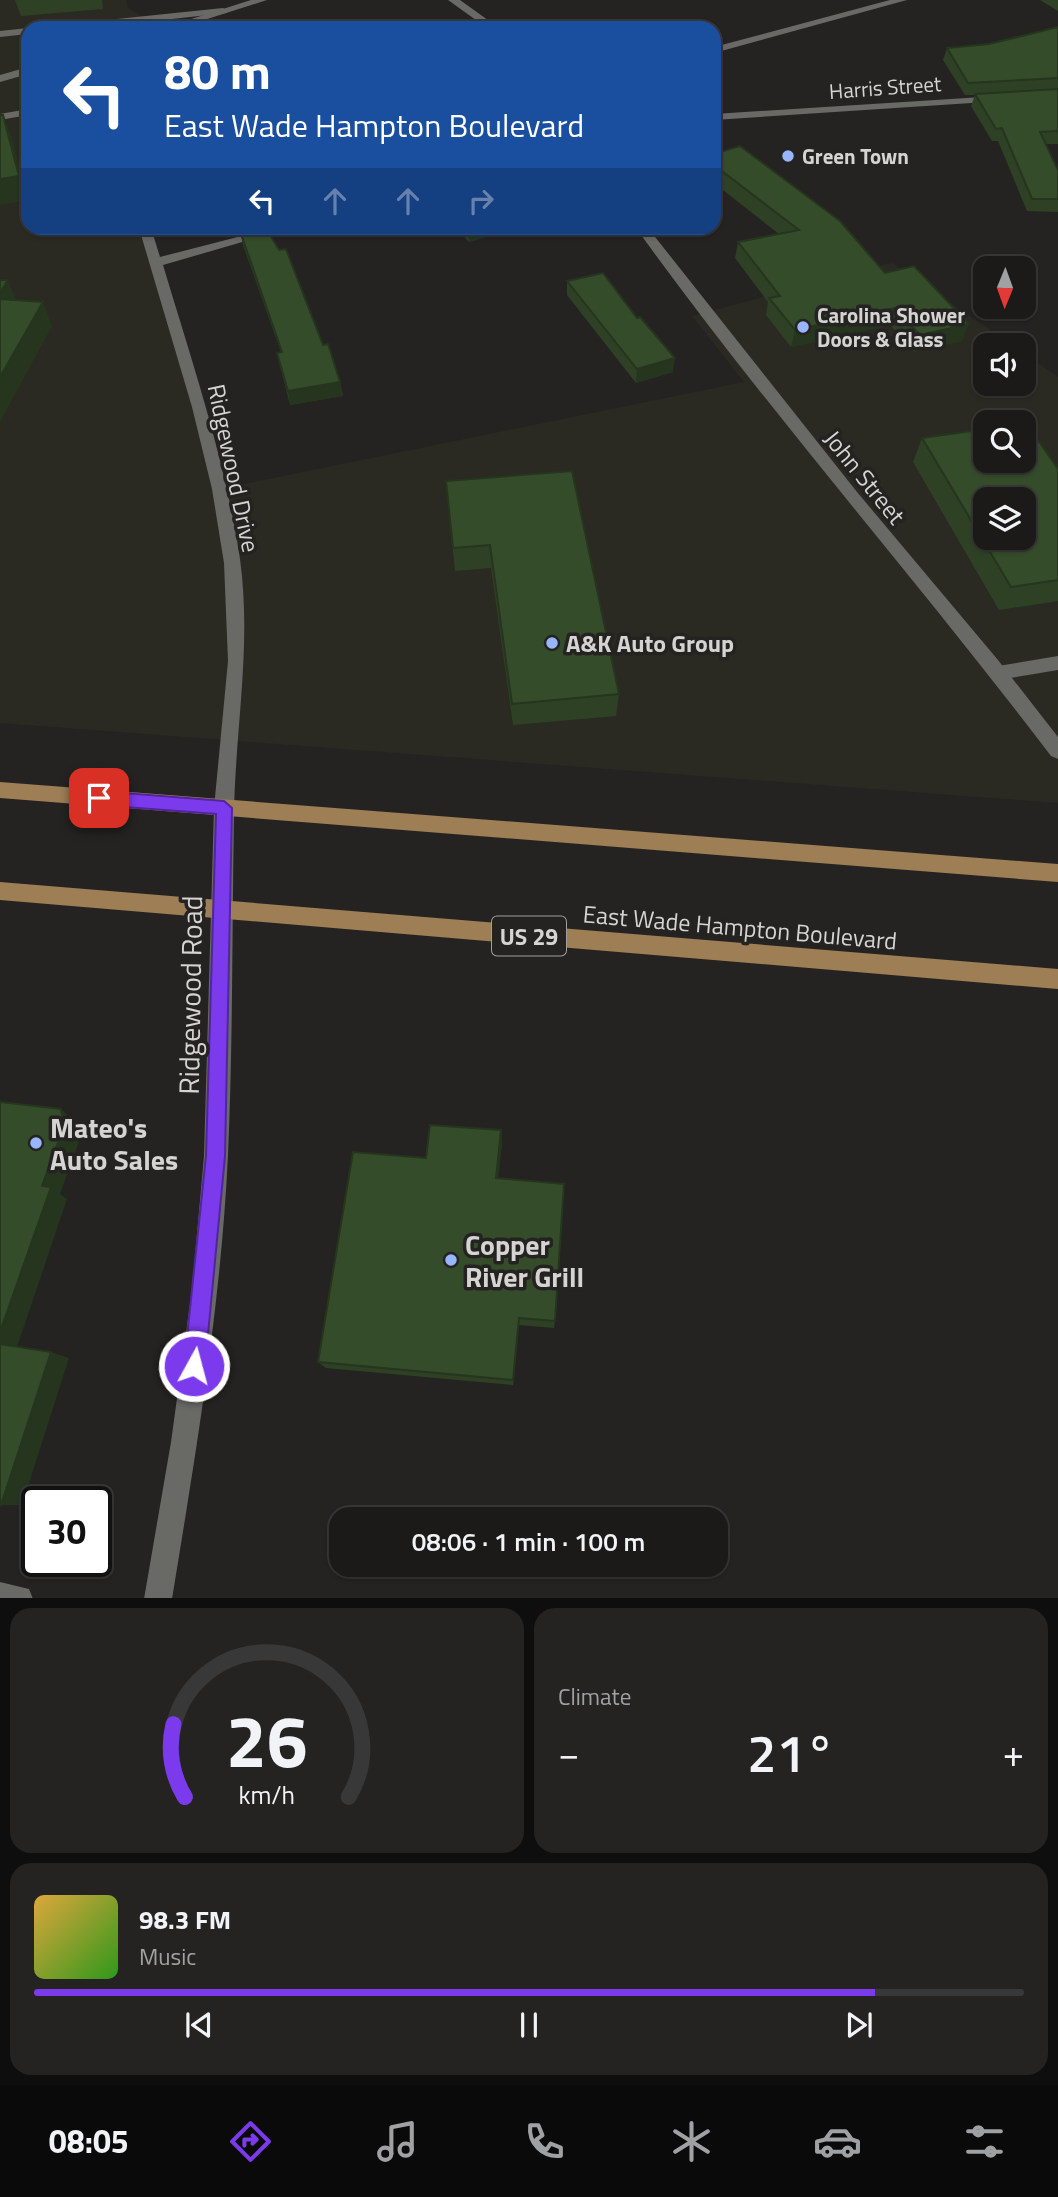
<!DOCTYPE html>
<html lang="en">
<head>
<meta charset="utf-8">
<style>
	body { margin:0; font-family:"Titillium Web",sans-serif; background:#242322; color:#f1f3f6; height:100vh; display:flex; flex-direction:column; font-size:26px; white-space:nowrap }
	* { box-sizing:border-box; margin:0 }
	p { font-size:23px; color:#a0a1a2 }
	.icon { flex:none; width:38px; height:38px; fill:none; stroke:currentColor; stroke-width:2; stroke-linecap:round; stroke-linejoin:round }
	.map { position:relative; height:1598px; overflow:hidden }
	.details { display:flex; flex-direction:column; gap:10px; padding:10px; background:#0f0e0e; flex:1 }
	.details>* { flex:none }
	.banner { position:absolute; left:21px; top:21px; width:700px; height:214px; border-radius:21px; box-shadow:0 2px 5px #0004,0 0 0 2px #393838; background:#1a4fa0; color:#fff; overflow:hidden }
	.needle { width:46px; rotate:181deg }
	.controls { position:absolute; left:973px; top:256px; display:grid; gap:14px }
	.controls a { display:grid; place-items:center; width:63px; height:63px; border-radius:14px; background:#1b1a19; box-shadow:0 2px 5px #0004,0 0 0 2px #393838; font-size:35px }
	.speed { position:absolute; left:21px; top:1486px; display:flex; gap:14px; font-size:35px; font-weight:700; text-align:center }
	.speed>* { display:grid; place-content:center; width:91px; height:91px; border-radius:50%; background:#1b1a19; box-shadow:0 2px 5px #0004,0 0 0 2px #393838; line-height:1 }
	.speed .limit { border:4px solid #111; border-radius:10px; background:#fff; color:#111 }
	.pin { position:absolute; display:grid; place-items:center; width:60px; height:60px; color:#fff; margin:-30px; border-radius:14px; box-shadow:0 4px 10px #0006 }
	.me { position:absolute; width:77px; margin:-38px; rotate:7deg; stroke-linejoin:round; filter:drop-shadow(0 0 5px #0008) }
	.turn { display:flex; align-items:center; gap:24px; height:147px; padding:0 28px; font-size:32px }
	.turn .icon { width:91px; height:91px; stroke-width:2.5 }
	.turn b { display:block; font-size:49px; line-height:60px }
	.lanes { display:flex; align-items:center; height:66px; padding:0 28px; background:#0003; justify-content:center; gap:35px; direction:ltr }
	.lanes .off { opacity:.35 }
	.big { font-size:52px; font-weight:600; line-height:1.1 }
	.details .widget { flex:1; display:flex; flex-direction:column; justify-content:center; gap:10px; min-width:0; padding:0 24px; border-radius:21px; background:#242322 }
	.details .dial { align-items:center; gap:0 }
	.dial svg { height:182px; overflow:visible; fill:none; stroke:#393838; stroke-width:7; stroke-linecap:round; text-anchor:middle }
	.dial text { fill:#f1f3f6; stroke:none }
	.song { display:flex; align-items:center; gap:21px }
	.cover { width:84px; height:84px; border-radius:10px; background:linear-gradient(135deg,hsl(40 70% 55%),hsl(110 70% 35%)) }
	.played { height:7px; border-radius:4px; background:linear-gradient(90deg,#7c3aed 85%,#393838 85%) }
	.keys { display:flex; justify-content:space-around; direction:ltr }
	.heat { display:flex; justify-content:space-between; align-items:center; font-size:38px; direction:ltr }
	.details .tiles { flex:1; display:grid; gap:10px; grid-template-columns:1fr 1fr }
	.widget:last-child { grid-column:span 2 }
	.trip { position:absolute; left:329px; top:1507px; width:399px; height:70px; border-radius:21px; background:#1b1a19; box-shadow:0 2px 5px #0004,0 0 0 2px #393838; font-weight:600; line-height:70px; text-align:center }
	.menu { display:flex; height:112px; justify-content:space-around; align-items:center; background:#0b0a0a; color:#a0a1a2 }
	.menu .icon { width:49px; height:49px }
	.menu .selected { color:#7c3aed }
	.menu b { font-size:32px; color:#f1f3f6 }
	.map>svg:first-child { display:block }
	.built { fill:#2b2a22; fill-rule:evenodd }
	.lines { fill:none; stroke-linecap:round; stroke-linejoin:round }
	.service { fill:#696966; fill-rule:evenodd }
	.minor { fill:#696966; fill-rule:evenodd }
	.secondary { fill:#696966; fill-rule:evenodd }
	.primary { fill:#9d7e55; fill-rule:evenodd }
	.wall { fill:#2e4125 }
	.shaded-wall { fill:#25351e }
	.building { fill:#354c2b; stroke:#25351e; stroke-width:2; fill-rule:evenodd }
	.route { fill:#7c3aed; stroke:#51269a; stroke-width:2 }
	.poi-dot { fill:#98b6fd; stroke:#242321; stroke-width:2.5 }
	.labels { text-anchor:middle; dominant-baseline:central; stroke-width:7; stroke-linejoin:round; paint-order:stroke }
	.far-street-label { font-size:21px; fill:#d4d4d2; stroke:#242321 }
	.far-poi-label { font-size:21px; font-weight:bold; fill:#d4d4d2; stroke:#242321; text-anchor:start }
	.shield { fill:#242321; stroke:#9f9f9d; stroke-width:2 }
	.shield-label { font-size:23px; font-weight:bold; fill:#d4d4d2 }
	.street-label { font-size:24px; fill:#d4d4d2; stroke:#242321 }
	.poi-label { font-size:24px; font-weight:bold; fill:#d4d4d2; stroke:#242321; text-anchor:start }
	.near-street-label { font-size:28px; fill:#d4d4d2; stroke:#242321 }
	.near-poi-label { font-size:28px; font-weight:bold; fill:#d4d4d2; stroke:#242321; text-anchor:start }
</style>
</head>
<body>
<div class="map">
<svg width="1058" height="1599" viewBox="0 0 1058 1599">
	<rect width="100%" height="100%" fill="#242321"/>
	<path class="built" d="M0 0H126L128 8 160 28H28V228H148L225 488 744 382 692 316 892 263 1012 345H985V383H1024V353L1058 377V803L0 723ZM985 422H1024V460H985ZM985 499H1024V537H985Z"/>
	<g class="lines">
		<g class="service">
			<path d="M28 109V115L0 120V114Z"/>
			<path d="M1058 656V670L998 680 989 673 998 666Z"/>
		</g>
		<g class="minor">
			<path d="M448 0H460L499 28H487Z"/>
			<path d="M890 0H907L714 53V47Z"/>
			<path d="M223 8 228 11 227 13 89 28H54L59 25Z"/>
			<path d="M28 28V34L0 37V31Z"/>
			<path d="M998 96 1004 99 1002 101 714 120V114Z"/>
			<path d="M139 228H151L160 257 272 228H291L163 265C192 362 225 458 240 559 252 647 235 729 234 816 232 929 233 1042 228 1155 221 1304 196 1452 172 1599H144L171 1442 192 1289 204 1156 214 808 228 661 224 563 212 489 192 407Z"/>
			<path d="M636 228H648L857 492 998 660 1058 737V759L1051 756C916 578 767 410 636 228Z"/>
			<path d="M0 1582 29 1589 33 1599H0Z"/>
		</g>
		<g class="secondary">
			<path d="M251 0H267L179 28H163Z"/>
			<path d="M28 67V74L0 82V75Z"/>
		</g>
		<g class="primary">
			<path d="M0 782 1058 864V882L0 798Z"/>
			<path d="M0 882 1058 969V989L0 900Z"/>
		</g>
	</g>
	<g class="wall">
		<path d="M15 0H102L103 9 21 16Z"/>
		<path d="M1040 0H1058V11Z"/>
		<path d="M1058 27V144H1046L1058 170V212L1027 211 998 141H992L971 106 975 95H965L943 60 947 48 989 44Z"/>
		<path d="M714 154 885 273 962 341 914 352 890 325 791 347 766 315 768 302 735 258 738 242 779 234 714 183Z"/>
		<path d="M237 228H266L340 382 343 396 290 405 277 353 281 352 243 245 241 233 239 234Z"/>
		<path d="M456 228H506V231L469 242Z"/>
		<path d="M567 281 673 372 636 383 567 295Z"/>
		<path d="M922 438 1058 469V601L999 610 913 462Z"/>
		<path d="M446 481 619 694 616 716 513 725 491 568 455 571Z"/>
		<path d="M501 1130 502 1143 498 1178 555 1321 554 1328 519 1325 513 1385 326 1368 318 1362 426 1158Z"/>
	</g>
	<g class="shaded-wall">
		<path d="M3 115 12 138 28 200 0 205V179Z"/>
		<path d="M238 228H262L239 234Z"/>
		<path d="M468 228H506V231L469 242Z"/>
		<path d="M8 280 18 305 0 307V293Z"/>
		<path d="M43 302 52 326 0 422V377Z"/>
		<path d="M895 308 890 325 791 347 795 330Z"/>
		<path d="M969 324 962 341 914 352 920 335Z"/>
		<path d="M675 358 673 372 636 383 637 369Z"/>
		<path d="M340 382 343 396 290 405 288 391Z"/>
		<path d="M61 1109 76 1123 80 1139 60 1194 67 1199 16 1350 0 1345V1332Z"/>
		<path d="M501 1130 502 1143 497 1190 496 1178Z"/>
		<path d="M519 1318V1325L513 1385V1380Z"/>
		<path d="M51 1352 69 1358 22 1505H1Z"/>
	</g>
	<g class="building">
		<path d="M1058 27V78L968 83 947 48 989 44Z"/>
		<path d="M1058 89V131L1040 132 1058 170V199H1032L1002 128 996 129 975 94Z"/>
		<path d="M0 115H3L19 176 0 179Z"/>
		<path d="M740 146 840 221 885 273 914 266 969 324 920 335 895 308 795 330 769 298 780 296 738 242 799 230 714 165V154Z"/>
		<path d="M253 228H266L279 250 286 249 323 345 328 344 340 382 288 391 277 353 282 352 240 231Z"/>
		<path d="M603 273 637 318 640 317 675 358 637 369 567 281Z"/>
		<path d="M0 280H8L0 293Z"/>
		<path d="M0 299 43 302 0 377Z"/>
		<path d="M1024 424H1027L1058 469V580L1011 587 922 438 985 429V460H1024ZM985 499H1024V537H985Z"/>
		<path d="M572 471 619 694 512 704 490 545 453 548 446 481Z"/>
		<path d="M0 1102 61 1109 64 1126 42 1186 51 1187 0 1332Z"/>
		<path d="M430 1125 501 1130 496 1178 564 1184 555 1321 519 1318 513 1380 318 1362 353 1152 426 1158Z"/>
		<path d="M0 1344 51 1352 1 1505 0 1504Z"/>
	</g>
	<path class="route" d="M99 791 224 801 232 808 225 1156 205 1366 202 1373 194 1376 187 1373 184 1366 206 1156 216 814 99 805 91 798Z"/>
	<g class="poi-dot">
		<circle cx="788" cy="156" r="7"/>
		<circle cx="803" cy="327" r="7"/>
		<circle cx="552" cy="643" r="7"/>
		<circle cx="36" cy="1143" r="7"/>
		<circle cx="451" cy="1260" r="7"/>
	</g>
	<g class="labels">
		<g class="far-street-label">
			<text transform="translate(885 87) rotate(-4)">Harris Street</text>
		</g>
		<g class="far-poi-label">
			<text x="802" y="156">Green Town</text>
			<text x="817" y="315">Carolina Shower<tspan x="817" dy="24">Doors &amp; Glass</tspan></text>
		</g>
		<rect class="shield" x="492" y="916.5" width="74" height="39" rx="5"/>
		<g class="shield-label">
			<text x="529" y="936">US 29</text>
		</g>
		<g class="street-label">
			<text transform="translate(234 468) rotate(78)">Ridgewood Drive</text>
			<text transform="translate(865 477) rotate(51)">John Street</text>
			<text transform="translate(740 927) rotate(5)">East Wade Hampton Boulevard</text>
		</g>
		<g class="poi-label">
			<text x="566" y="643">A&amp;K Auto Group</text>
		</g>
		<g class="near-street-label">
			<text transform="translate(190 995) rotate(-89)">Ridgewood Road</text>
		</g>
		<g class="near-poi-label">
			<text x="50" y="1127">Mateo's<tspan x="50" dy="32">Auto Sales</tspan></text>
			<text x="465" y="1244">Copper<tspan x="465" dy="32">River Grill</tspan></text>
		</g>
	</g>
</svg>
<div class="controls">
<a><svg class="needle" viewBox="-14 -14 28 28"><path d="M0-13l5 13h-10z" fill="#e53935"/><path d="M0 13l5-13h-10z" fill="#a0a1a2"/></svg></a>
<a><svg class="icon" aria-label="sound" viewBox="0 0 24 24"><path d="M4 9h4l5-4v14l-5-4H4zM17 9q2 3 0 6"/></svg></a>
<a><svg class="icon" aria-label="search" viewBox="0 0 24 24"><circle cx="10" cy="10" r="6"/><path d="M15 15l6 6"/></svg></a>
<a><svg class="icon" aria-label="layers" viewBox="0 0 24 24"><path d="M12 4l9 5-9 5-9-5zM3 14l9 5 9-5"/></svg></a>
</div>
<div class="speed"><div class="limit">30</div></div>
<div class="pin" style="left:99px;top:798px;background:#d93025"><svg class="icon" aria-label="arrive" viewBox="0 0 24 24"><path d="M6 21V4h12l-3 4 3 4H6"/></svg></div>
<svg class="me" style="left:194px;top:1366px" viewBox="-20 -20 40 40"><circle r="17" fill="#7c3aed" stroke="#fff" stroke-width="3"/><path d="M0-11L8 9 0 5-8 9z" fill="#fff"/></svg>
<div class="trip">08:06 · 1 min · 100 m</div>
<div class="banner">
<div class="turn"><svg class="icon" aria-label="left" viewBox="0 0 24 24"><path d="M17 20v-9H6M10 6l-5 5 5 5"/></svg><div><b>80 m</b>East Wade Hampton Boulevard</div></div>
<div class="lanes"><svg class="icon" aria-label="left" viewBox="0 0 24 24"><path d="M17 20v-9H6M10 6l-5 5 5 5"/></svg><svg class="icon off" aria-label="ahead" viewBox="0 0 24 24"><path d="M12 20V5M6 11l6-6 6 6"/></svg><svg class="icon off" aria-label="ahead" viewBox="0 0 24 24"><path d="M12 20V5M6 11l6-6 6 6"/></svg><svg class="icon off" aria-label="right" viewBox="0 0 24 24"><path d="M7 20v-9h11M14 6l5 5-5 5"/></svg></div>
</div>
</div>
<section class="details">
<div class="tiles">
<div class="widget dial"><svg viewBox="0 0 100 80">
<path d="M14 69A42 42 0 1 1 86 69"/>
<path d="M14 69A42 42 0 0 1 9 37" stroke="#7c3aed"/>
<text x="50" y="56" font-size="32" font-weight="700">26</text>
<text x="50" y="72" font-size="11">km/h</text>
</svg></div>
<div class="widget"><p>Climate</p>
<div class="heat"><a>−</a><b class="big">21°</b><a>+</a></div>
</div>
<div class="widget">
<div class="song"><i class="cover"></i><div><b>98.3 FM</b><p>Music</p></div></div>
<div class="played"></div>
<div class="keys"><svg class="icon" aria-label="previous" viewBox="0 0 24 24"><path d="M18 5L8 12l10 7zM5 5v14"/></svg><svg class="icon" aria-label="pause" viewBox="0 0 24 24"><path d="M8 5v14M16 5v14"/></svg><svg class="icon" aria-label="next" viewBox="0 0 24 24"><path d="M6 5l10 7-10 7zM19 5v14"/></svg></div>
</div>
</div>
</section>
<nav class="menu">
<b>08:05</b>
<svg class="icon selected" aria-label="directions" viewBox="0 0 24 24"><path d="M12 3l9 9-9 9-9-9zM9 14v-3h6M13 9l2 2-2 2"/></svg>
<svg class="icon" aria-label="music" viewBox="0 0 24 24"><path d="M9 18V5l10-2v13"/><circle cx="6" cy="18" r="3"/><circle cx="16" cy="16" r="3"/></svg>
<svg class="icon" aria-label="phone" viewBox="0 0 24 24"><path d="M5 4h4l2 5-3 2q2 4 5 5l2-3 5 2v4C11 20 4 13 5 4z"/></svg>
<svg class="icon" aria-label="climate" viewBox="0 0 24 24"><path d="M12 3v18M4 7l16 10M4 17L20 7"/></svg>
<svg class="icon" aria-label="car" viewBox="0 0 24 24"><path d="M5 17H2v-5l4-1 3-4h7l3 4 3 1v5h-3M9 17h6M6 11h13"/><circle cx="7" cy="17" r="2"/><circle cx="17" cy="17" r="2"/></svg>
<svg class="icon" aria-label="filters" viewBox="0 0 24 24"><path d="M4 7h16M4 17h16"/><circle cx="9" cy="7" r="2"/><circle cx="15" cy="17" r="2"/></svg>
</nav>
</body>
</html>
